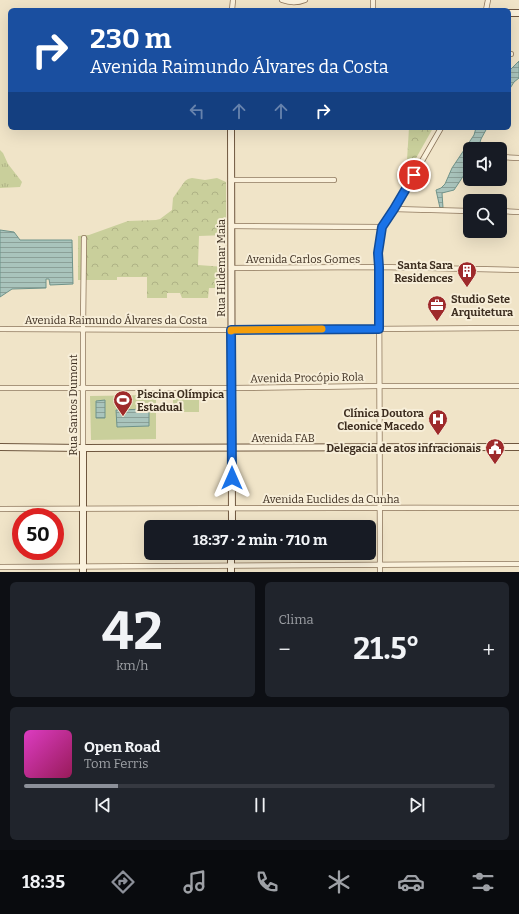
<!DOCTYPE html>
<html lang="pt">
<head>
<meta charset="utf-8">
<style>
	body { margin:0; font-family:Bitter,serif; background:#20242c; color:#f1f3f6; height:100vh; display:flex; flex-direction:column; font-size:15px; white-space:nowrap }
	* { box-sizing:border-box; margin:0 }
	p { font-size:13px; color:#9ea1a6 }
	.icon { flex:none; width:22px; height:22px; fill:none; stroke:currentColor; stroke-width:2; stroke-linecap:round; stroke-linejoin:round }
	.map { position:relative; height:572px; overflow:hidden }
	.side { display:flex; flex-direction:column; gap:10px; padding:10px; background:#0d0f14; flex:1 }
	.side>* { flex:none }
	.top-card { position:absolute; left:8px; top:8px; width:503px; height:122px; border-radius:6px; box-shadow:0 4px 16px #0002; background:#1a4fa0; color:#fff; overflow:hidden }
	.tools { position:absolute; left:463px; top:142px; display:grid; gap:8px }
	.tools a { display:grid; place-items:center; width:44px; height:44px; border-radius:6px; background:#171b24; box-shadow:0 4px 16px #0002; font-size:20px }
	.speed { position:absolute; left:12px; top:508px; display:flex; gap:8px; font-size:20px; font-weight:700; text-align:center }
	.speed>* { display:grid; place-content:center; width:52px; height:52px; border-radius:50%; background:#171b24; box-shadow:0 4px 16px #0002; line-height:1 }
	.speed .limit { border:6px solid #d22; background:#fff; color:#111 }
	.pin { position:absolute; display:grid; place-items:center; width:34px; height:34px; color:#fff; margin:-17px; border:2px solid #fff; border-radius:50%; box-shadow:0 1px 4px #0007 }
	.me { position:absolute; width:44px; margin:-22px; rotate:0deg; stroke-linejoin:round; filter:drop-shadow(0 0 3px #0008) }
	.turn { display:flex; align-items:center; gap:14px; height:84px; padding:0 16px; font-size:18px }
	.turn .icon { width:52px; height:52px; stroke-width:2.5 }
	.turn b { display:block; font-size:28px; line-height:34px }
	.lanes { display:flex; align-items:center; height:38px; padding:0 16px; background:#0003; justify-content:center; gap:20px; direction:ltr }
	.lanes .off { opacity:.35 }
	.big { font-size:30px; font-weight:700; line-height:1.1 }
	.side .card { flex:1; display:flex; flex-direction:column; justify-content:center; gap:6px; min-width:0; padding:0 14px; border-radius:6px; background:#20242c }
	.side .dial { align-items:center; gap:0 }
	.dial b { font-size:52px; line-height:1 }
	.song { display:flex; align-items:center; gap:12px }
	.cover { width:48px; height:48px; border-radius:6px; background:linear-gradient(135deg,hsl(310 70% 55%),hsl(330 70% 35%)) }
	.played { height:4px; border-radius:2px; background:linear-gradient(90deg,#8c9099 20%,#363941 20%) }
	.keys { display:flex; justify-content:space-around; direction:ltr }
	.heat { display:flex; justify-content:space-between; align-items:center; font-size:22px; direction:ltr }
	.side .tiles { flex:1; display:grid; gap:10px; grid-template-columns:1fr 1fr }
	.card:last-child { grid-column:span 2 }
	.trip { position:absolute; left:144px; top:520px; width:232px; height:40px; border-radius:6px; background:#171b24; box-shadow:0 4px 16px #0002; font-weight:700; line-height:40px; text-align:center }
	.dock { display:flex; height:64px; justify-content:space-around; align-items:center; background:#090b0e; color:#9ea1a6 }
	.dock .icon { width:28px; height:28px }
	.dock .current { color:#8c9099 }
	.dock b { font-size:18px; color:#f1f3f6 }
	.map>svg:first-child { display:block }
	.grass { fill:url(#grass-tufts) }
	.forest { fill:url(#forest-crowns) }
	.pitch { fill:#c9cf9b }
	.water { fill:url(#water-rules); stroke:#6f938a }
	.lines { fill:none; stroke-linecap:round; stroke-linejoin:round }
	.street-casing { stroke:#8d765c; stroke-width:6 }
	.secondary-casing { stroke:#6f573f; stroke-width:8 }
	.street { stroke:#faf1dc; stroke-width:4.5 }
	.secondary { stroke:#faf1dc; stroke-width:6 }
	.route-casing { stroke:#114b97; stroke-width:10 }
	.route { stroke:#1a73e8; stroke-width:7 }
	.slow { stroke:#f59e0b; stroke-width:7 }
	.labels { text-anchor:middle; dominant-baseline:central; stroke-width:4; stroke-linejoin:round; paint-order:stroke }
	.street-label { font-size:11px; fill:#3d2e20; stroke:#f7eed8 }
	.poi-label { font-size:11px; font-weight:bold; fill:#3d2e20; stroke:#f7eed8; text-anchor:end }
</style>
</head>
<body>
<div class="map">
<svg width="519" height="572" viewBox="0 0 519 572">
	<defs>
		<pattern id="grass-tufts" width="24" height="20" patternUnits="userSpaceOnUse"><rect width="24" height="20" fill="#c9cf9b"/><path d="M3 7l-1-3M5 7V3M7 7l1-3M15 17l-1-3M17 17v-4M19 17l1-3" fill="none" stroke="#aeb285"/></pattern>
		<pattern id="forest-crowns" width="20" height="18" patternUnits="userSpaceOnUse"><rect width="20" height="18" fill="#c9cf9b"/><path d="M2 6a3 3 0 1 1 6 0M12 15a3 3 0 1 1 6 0" fill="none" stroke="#aeb285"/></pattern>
		<pattern id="water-rules" width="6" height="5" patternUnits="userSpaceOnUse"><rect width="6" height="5" fill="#a9c4bc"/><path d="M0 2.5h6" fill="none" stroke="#8ba098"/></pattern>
	</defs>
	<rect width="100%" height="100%" fill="#f0e4c8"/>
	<path class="grass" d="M0 150 3 153 8 164 22 182 20 187 0 188Z"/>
	<g class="forest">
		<path d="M409 128H433L406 176Z"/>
		<path d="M192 178 205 180 217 178 226 182V235L199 236 198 265 225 267 226 288H209L208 298H182L180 293H167V298H147V277H117V280H78V236L89 235 128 221 156 220 160 219 172 210 173 198 185 181 188 179Z"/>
	</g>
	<g class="pitch">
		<path d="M199 394V412H173V395Z"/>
		<path d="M156 395V439L91 440 90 396Z"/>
	</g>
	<g class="water">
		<path d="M519 61V78L514 82 509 90V71Z"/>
		<path d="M476 128H487L481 139 478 149H470V166L454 190 442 193 443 208H440L436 190 441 188 445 184 452 168 474 135Z"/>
		<path d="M0 230 14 232 20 240H72L73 284 50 285 49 279H46V288L12 289 0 297Z"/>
		<path d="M105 400V418H96V401Z"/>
		<path d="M149 409V426L117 427 116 410Z"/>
	</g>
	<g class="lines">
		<g class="street-casing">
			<g id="street">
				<path d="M282 0C290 3 298 3 305 0"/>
				<path d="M373 0V10"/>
				<path d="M232 10 233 0"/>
				<path d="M486 10 488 0"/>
				<path d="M509 54H511"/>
				<path d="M500 157 519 158"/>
				<path d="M231 180H334"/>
				<path d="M393 209 470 211"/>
				<path d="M500 211 519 212"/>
				<path d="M231 226 382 227"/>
				<path d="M231 268 379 267 519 270"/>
				<path d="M0 329 231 330 519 328"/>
				<path d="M0 388H231L379 386H519"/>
				<path d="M83 448V329L84 238"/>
				<path d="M0 509C173 509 346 507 519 508"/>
				<path d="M0 567 519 564"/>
				<path d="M380 572 379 243 382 227 407 187 441 128"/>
			</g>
		</g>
		<g class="secondary-casing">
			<g id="secondary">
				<path d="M509 13H519"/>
				<path d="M231 128 232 527"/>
				<path d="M0 447 83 448 519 447"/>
				<path d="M83 572V448"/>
				<path d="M231 572V553"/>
			</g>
		</g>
		<use href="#street" class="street"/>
		<use href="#secondary" class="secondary"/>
	</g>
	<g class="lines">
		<g class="route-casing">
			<path id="route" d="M232 478 231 330 379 329V267L378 253 382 227 394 209 414 175"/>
		</g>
		<use href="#route" class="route"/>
		<path class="slow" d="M231 331V330L322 329"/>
	</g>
	<defs>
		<g id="building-pin" transform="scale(1)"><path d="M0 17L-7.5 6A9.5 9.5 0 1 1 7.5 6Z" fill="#9e2a2b" stroke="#f7eed8"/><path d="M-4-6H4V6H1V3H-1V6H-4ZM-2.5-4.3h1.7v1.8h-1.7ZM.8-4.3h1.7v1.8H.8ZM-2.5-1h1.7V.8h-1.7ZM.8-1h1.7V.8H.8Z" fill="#fff"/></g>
		<g id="office-pin" transform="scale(1)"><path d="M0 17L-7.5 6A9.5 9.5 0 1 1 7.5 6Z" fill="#9e2a2b" stroke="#f7eed8"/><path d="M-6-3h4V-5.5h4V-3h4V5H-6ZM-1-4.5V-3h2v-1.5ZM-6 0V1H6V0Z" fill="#fff"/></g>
		<g id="stadium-pin" transform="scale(1)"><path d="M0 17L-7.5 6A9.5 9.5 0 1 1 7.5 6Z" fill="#9e2a2b" stroke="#f7eed8"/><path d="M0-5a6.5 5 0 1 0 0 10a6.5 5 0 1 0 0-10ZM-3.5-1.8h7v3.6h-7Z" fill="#fff"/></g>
		<g id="hospital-pin" transform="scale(1)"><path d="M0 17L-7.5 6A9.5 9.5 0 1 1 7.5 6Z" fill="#9e2a2b" stroke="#f7eed8"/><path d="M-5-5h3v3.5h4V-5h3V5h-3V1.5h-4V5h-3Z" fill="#fff"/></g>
		<g id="civic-pin" transform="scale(1)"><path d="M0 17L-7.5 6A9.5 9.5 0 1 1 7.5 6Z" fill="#9e2a2b" stroke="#f7eed8"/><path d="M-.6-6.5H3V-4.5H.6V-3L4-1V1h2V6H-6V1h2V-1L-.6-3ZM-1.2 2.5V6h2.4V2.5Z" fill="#fff"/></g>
	</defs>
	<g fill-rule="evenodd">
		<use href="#building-pin" x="467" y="271"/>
		<use href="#office-pin" x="437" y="305"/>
		<use href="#stadium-pin" x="123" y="400"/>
		<use href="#hospital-pin" x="438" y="419"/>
		<use href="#civic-pin" x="495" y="448"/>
	</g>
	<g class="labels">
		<g class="street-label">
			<text x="303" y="259">Avenida Carlos Gomes</text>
			<text transform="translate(221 268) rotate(-90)">Rua Hildemar Maia</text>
			<text x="116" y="320">Avenida Raimundo Álvares da Costa</text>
			<text transform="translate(307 378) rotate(-1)">Avenida Procópio Rola</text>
			<text transform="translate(73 405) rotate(-90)">Rua Santos Dumont</text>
			<text x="283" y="438">Avenida FAB</text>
			<text x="331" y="499">Avenida Euclides da Cunha</text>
		</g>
		<g class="poi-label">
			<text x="453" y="265">Santa Sara<tspan x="453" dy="13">Residences</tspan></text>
			<text x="451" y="299" text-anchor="start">Studio Sete<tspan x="451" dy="13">Arquitetura</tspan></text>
			<text x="137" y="394" text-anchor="start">Piscina Olímpica<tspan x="137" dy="13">Estadual</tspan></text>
			<text x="424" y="413">Clínica Doutora<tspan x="424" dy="13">Cleonice Macedo</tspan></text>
			<text x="481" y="448">Delegacia de atos infracionais</text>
		</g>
	</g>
</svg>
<div class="tools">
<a><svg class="icon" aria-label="sound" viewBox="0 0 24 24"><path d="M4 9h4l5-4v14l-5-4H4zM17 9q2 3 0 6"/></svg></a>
<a><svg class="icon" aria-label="search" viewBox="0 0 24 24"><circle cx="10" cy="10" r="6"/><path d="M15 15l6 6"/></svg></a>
</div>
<div class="speed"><div class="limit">50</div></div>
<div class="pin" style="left:414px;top:175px;background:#d93025"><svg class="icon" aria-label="arrive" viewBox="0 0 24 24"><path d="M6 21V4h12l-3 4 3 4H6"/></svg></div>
<svg class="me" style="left:232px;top:478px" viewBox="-20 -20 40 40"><path d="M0-17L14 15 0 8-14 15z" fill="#1a73e8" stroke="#fff" stroke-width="4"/></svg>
<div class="trip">18:37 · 2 min · 710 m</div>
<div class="top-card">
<div class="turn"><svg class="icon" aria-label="right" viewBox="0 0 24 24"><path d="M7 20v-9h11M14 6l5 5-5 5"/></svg><div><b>230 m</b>Avenida Raimundo Álvares da Costa</div></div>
<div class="lanes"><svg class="icon off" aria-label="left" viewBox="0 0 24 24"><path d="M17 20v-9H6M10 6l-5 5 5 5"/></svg><svg class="icon off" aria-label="ahead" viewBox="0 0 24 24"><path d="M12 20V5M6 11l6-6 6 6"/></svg><svg class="icon off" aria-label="ahead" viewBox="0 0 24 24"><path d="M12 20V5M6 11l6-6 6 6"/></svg><svg class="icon" aria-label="right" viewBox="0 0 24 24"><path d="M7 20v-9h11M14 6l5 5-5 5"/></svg></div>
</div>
</div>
<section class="side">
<div class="tiles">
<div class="card dial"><b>42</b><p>km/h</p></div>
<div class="card"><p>Clima</p>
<div class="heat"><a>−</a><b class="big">21.5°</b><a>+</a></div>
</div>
<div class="card">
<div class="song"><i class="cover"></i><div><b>Open Road</b><p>Tom Ferris</p></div></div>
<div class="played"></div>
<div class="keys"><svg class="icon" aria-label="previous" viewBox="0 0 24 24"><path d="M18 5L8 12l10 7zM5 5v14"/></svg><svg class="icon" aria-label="pause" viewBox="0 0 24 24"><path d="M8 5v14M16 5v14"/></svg><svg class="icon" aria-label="next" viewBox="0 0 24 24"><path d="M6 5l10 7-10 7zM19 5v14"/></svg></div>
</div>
</div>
</section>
<nav class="dock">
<b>18:35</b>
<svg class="icon current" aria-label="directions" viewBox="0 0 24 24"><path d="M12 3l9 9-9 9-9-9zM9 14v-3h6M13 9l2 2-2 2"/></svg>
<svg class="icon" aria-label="music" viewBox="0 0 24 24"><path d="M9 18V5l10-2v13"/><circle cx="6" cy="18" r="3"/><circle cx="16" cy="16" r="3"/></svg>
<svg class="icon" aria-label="phone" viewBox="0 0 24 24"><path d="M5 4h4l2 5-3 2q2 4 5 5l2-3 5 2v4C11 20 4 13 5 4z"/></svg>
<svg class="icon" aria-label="climate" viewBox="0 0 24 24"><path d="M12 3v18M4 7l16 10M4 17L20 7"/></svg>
<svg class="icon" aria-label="car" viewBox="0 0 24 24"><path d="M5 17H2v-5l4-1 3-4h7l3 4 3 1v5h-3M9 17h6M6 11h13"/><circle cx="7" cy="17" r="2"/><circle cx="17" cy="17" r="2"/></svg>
<svg class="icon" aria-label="filters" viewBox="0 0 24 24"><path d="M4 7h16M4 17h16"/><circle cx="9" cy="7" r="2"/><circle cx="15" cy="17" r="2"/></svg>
</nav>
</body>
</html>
